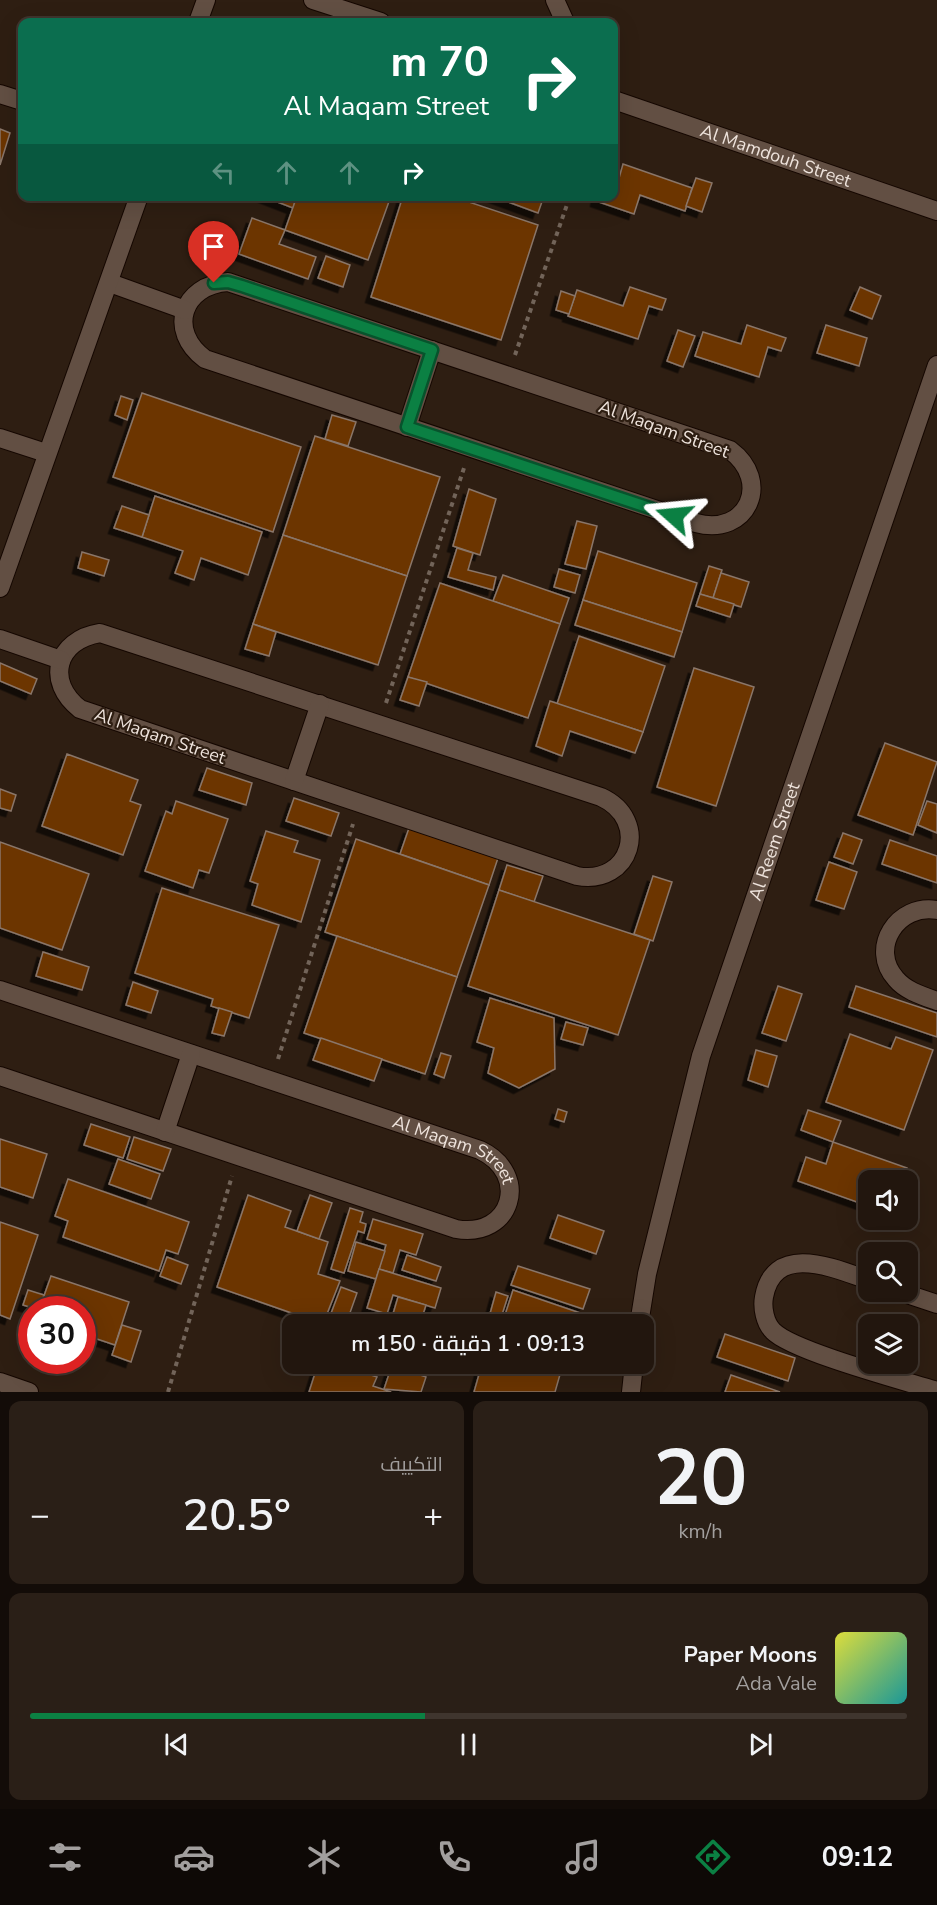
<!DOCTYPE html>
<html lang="ar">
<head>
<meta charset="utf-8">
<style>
	body { margin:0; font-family:"Nunito Sans",Cairo,sans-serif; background:#2a1f17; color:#f1f3f6; direction:rtl; height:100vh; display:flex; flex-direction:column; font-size:22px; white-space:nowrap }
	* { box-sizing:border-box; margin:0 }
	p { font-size:20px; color:#a29f9e }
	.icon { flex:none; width:33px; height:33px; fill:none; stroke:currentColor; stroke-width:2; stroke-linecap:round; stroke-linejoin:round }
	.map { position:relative; height:1392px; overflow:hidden; direction:ltr }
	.panel { display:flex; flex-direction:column; gap:9px; padding:9px; background:#130c08; flex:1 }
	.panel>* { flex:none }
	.banner { position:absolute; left:18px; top:18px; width:600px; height:183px; border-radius:12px; box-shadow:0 6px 24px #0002,0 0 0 2px #3f352e; direction:rtl; background:#0b6e4f; color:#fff; overflow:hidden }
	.fabs { position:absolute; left:858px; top:1170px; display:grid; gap:12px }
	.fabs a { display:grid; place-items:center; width:60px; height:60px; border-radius:12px; background:#22160e; box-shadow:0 6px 24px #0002,0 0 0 2px #3f352e; font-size:30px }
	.speed { position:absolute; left:18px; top:1296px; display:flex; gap:12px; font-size:30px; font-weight:700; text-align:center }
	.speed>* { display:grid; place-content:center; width:78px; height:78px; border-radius:50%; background:#22160e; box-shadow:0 6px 24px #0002,0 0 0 2px #3f352e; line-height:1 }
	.speed .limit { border:9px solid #d22; background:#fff; color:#111 }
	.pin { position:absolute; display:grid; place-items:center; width:51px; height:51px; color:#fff; margin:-62px -26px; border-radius:50% 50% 50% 0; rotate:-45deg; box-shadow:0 0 6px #0007 }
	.pin .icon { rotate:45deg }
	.me { position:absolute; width:66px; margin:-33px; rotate:288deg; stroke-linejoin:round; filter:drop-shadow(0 0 4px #0008) }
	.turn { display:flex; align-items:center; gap:21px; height:126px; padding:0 30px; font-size:27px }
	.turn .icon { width:78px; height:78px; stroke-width:2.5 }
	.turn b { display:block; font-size:42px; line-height:51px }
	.lanes { display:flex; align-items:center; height:57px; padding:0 30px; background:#0003; justify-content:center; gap:30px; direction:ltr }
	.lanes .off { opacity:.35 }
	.big { font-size:45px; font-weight:600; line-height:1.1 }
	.panel .tile { flex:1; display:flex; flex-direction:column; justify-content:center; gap:9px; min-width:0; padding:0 21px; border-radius:12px; background:#2a1f17 }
	.panel .dial { align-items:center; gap:0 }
	.dial b { font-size:78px; line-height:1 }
	.song { display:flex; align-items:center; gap:18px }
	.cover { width:72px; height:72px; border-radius:9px; background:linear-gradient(135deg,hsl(60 70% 55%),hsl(180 70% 35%)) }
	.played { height:6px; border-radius:3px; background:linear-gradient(90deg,#0b8043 45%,#3f352e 45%) }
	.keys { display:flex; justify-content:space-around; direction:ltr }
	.heat { display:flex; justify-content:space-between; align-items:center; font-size:33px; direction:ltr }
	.panel .tiles { flex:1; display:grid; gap:9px; grid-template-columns:1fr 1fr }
	.tile:last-child { grid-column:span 2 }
	.trip { position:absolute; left:282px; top:1314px; width:372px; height:60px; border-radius:12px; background:#22160e; box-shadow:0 6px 24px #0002,0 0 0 2px #3f352e; font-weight:600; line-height:60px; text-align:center; direction:rtl }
	.tabs { display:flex; height:96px; justify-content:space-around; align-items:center; background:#0e0906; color:#a29f9e }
	.tabs .icon { width:42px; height:42px }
	.tabs .selected { color:#0b8043 }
	.tabs b { font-size:27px; color:#f1f3f6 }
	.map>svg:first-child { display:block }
	.building { fill:#6c3500; stroke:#8a7669; stroke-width:1.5; filter:url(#shadow) }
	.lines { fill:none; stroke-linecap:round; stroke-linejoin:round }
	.minor-casing { stroke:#150701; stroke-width:20 }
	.path { stroke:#726459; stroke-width:4; stroke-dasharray:4.5 4.5; stroke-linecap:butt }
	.minor { stroke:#624f43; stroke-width:18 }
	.route-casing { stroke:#07532c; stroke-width:15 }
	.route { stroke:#0b8043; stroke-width:10 }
	.labels { text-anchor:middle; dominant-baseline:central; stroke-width:4.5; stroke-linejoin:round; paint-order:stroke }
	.street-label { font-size:18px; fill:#eee3dc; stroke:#2e1e12 }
</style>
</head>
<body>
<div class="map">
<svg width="937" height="1392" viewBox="0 0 937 1392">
	<defs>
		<filter id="shadow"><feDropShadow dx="-5.5" dy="5.5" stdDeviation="0" flood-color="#0009"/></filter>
	</defs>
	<rect width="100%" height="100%" fill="#2e1e12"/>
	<g class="building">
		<path d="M0 129 10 133 0 165Z"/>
		<path d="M623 164 692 188 685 211 640 195 634 214 596 201 597 196H614Z"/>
		<path d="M696 178 712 183 702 212 686 206Z"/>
		<path d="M262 196H297L293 208Z"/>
		<path d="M297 196H391L368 260 285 230Z"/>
		<path d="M403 196H451L538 225 501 340 371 297Z"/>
		<path d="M492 196H544L538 213Z"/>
		<path d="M252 218 285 230 279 244 316 257 308 279 239 254Z"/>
		<path d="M326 256 350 265 343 287 318 278Z"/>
		<path d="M630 287 666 299 662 310 649 306 638 339 568 316 577 290 623 306Z"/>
		<path d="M860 287 881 296 872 319 850 310Z"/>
		<path d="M561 291 575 296 569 314 556 310Z"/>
		<path d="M747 325 786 338 781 351 768 347 759 377 695 356 703 332 741 344Z"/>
		<path d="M826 325 867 338 859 366 817 353Z"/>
		<path d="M678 330 695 336 683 367 667 361Z"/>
		<path d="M142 393 301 447 273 532 113 477Z"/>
		<path d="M121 396 133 400 127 420 115 415Z"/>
		<path d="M332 415 356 422 348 446 325 439Z"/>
		<path d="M315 436 440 477 407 576 283 535Z"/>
		<path d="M469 489 496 499 480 555 453 546Z"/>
		<path d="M155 496 262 532 248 575 201 558 194 580 175 573 183 551 142 537Z"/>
		<path d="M122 506 149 515 142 537 114 528Z"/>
		<path d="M577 521 597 526 586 569 565 564Z"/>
		<path d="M283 535 407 576 378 665 253 624Z"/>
		<path d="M457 548 473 553 468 570 496 577 493 590 448 577Z"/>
		<path d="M598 551 697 583 682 632 583 600Z"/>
		<path d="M82 552 109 560 104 576 78 568Z"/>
		<path d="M709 566 722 570 713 598 700 594Z"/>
		<path d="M559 569 580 575 575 593 554 587Z"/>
		<path d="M721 573 749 582 741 607 713 598Z"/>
		<path d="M503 575 569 598 560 624 493 601Z"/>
		<path d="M440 583 560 624 528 718 408 677Z"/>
		<path d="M700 594 734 604 730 617 696 606Z"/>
		<path d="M583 600 682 632 674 657 575 625Z"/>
		<path d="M253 624 276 632 269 656 245 649Z"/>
		<path d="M579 636 665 666 643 732 557 704Z"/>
		<path d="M0 663 37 679 31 694 0 681Z"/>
		<path d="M694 668 754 687 716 806 657 787Z"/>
		<path d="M408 677 427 682 419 706 400 700Z"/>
		<path d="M550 701 643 732 635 753 570 731 562 756 536 746Z"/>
		<path d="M885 743 937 762 913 835 858 815Z"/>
		<path d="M67 754 138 780 130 801 141 805 123 855 42 826Z"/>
		<path d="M207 768 252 783 246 805 199 790Z"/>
		<path d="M0 789 16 795 11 811 0 808Z"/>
		<path d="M294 798 339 813 331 836 286 821Z"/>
		<path d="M176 801 228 819 209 873 199 870 193 888 145 871 166 811 172 814Z"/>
		<path d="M927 801 937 804V833L918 825Z"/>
		<path d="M409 828 498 858 489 885 400 854Z"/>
		<path d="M266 831 298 841 294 852 320 860 301 922 252 905 258 884 250 881Z"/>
		<path d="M843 833 862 840 853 864 834 857Z"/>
		<path d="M356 839 489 885 457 977 325 932Z"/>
		<path d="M890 840 937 856V883L882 864Z"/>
		<path d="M0 842 89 874 62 950 0 928Z"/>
		<path d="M829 862 857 872 844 909 816 900Z"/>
		<path d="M507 865 543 876 534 902 499 890Z"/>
		<path d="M653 876 672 882 653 941 634 934Z"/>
		<path d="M162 888 279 925 249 1018 211 1006 213 999 135 973Z"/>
		<path d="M499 890 650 940 618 1035 468 986Z"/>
		<path d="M337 936 457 977 425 1074 304 1033Z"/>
		<path d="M43 952 89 967 82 990 36 976Z"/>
		<path d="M133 982 158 991 151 1013 126 1005Z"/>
		<path d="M778 986 802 994 786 1041 762 1033Z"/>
		<path d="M856 986 937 1013V1037L849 1007Z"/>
		<path d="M490 998 554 1018 555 1069 519 1088 488 1073 494 1048 477 1042Z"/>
		<path d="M219 1008 232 1012 224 1036 212 1033Z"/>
		<path d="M566 1022 588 1028 583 1045 561 1039Z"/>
		<path d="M850 1034 891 1049 896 1037 933 1050 904 1130 826 1102Z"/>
		<path d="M321 1038 382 1059 374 1081 313 1060Z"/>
		<path d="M756 1050 777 1056 768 1087 748 1080Z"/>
		<path d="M441 1053 451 1056 444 1078 434 1074Z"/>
		<path d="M558 1109 567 1112 564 1122 555 1119Z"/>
		<path d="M808 1110 841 1121 833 1142 801 1130Z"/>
		<path d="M91 1124 130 1137 123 1158 84 1145Z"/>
		<path d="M134 1137 171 1149 163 1171 127 1159Z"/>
		<path d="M0 1139 47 1154 33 1198 0 1187Z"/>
		<path d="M833 1142 907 1168 903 1180 879 1173 877 1180H868V1206L798 1181 806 1157 826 1164Z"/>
		<path d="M118 1159 160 1174 151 1199 109 1184Z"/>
		<path d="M68 1179 189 1222 178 1254 166 1250 159 1271 63 1237 68 1221 55 1216Z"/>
		<path d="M248 1195 291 1211 285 1227 328 1242 318 1274 340 1281 323 1324 217 1287Z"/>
		<path d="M310 1195 332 1203 319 1239 297 1231Z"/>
		<path d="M350 1208 363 1212 360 1222 366 1224 364 1233 358 1231 344 1273 331 1269Z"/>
		<path d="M558 1215 604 1231 596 1254 550 1238Z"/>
		<path d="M373 1219 423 1234 416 1255 400 1250 393 1273 379 1269 386 1245 367 1239Z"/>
		<path d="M0 1222 38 1235 10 1319 0 1315Z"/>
		<path d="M356 1242 385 1251 376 1279 348 1271Z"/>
		<path d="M407 1255 441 1267 436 1281 402 1270Z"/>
		<path d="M167 1257 188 1265 181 1284 160 1276Z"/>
		<path d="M518 1266 590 1289 583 1309 511 1285Z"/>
		<path d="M379 1269 441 1288 435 1308 393 1295 387 1314 367 1308Z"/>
		<path d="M51 1276 129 1302 115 1345 82 1334V1310H39Z"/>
		<path d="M341 1287 357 1293 346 1324H327Z"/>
		<path d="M28 1290 44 1295 39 1310 23 1305Z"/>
		<path d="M513 1290 589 1316 586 1324H532L505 1315Z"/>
		<path d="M496 1292 508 1296 499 1324 488 1321Z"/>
		<path d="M398 1297 426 1305 420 1324H390Z"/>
		<path d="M424 1313 439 1318 437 1324 420 1323Z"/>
		<path d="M122 1325 141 1331 131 1362 112 1355Z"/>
		<path d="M725 1334 795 1358 788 1381 717 1357Z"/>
		<path d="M318 1364H338L377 1377 373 1386 391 1392H309Z"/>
		<path d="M482 1364H563L555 1392H474Z"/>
		<path d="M392 1365 426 1377 421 1392 384 1389Z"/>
		<path d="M731 1375 780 1392H725Z"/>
	</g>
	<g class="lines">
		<g class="minor-casing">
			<g id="minor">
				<path d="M313 0 381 22"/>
				<path d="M555 0 565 22"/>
				<path d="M198 22 206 0"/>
				<path d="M0 94 22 101"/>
				<path id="s1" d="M614 100 937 211"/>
				<path d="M228 282 730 450C772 481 748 537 696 523L205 359C167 331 182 285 228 282Z"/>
				<path d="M110 283 185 310"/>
				<path d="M407 427 432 350"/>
				<path d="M0 438 46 453"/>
				<path d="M0 588 139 196"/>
				<path d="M100 633 601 797C651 820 631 886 577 876L80 709C45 682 56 640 100 633Z"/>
				<path d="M0 639 61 660"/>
				<path d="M294 781 320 704"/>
				<path d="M937 910C898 903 868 948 896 979 906 991 923 996 937 1001"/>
				<path id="s2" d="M0 990 480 1150C531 1174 512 1239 456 1229L0 1076"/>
				<path d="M165 1132 191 1054"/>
				<path d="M868 1280C836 1269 774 1241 764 1297 762 1308 765 1323 773 1331 792 1351 905 1381 937 1391"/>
				<path d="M901 1292 937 1304"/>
				<path id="s3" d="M639 1324 647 1274 701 1056 937 365"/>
				<path d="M0 1382 29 1392"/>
				<path d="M631 1392 634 1364"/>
			</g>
		</g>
		<g class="path">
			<path d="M515 355 570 196"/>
			<path d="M386 703 464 468"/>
			<path d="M278 1059 353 824"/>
			<path d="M168 1392 232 1176"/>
		</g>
		<use href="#minor" class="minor"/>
	</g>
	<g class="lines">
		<g class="route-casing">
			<path id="route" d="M214 283 228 282 242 286 432 350 407 427 674 516"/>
		</g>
		<use href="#route" class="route"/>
	</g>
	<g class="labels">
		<g class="street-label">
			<text stroke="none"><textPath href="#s1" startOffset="171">Al Mamdouh Street</textPath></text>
			<text transform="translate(664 429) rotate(20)">Al Maqam Street</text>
			<text transform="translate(160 736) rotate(19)">Al Maqam Street</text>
			<text stroke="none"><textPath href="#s3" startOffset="502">Al Reem Street</textPath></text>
			<text stroke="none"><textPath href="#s2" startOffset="483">Al Maqam Street</textPath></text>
		</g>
	</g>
</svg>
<div class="fabs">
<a><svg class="icon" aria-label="sound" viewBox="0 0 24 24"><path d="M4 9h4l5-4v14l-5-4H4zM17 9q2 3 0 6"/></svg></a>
<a><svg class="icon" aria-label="search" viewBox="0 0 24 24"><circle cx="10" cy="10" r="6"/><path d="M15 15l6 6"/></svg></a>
<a><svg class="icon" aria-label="layers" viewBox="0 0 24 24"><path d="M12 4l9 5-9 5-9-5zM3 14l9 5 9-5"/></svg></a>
</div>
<div class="speed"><div class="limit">30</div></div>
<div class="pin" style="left:214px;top:283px;background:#d93025"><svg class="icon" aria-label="arrive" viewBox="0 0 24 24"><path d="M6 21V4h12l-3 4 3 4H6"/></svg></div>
<svg class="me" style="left:674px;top:516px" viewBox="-20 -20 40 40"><path d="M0-17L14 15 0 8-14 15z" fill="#0b8043" stroke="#fff" stroke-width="4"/></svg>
<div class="trip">09:13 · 1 دقيقة · 150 m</div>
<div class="banner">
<div class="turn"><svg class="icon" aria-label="right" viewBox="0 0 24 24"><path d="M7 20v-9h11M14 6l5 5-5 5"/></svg><div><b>70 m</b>Al Maqam Street</div></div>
<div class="lanes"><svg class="icon off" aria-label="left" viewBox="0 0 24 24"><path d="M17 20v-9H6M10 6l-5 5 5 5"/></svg><svg class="icon off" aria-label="ahead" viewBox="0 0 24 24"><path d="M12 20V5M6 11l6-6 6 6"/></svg><svg class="icon off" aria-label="ahead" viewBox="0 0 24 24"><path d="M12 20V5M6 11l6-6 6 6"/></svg><svg class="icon" aria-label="right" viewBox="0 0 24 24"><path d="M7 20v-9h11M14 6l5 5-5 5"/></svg></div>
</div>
</div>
<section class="panel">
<div class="tiles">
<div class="tile dial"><b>20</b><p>km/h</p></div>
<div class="tile"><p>التكييف</p>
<div class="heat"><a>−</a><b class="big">20.5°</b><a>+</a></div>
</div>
<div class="tile">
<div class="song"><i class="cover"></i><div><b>Paper Moons</b><p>Ada Vale</p></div></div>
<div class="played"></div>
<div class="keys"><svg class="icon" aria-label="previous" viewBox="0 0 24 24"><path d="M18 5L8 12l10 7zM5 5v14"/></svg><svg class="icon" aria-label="pause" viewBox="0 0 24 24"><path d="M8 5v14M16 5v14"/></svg><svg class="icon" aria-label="next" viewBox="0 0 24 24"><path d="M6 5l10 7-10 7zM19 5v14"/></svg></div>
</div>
</div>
</section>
<nav class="tabs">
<b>09:12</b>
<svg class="icon selected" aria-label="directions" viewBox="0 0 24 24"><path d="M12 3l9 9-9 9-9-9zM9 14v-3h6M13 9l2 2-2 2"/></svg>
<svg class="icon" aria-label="music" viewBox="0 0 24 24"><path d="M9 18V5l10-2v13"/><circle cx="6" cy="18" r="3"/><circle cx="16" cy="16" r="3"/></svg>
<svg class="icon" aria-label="phone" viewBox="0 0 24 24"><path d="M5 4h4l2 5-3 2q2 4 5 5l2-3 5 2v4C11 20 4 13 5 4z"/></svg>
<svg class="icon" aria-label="climate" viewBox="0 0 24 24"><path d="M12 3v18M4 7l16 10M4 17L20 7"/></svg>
<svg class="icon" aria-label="car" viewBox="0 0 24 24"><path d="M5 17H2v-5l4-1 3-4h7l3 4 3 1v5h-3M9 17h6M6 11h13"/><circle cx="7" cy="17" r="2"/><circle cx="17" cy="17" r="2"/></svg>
<svg class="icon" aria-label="filters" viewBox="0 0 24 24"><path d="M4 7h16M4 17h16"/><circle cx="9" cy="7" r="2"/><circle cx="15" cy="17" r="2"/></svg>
</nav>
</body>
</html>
